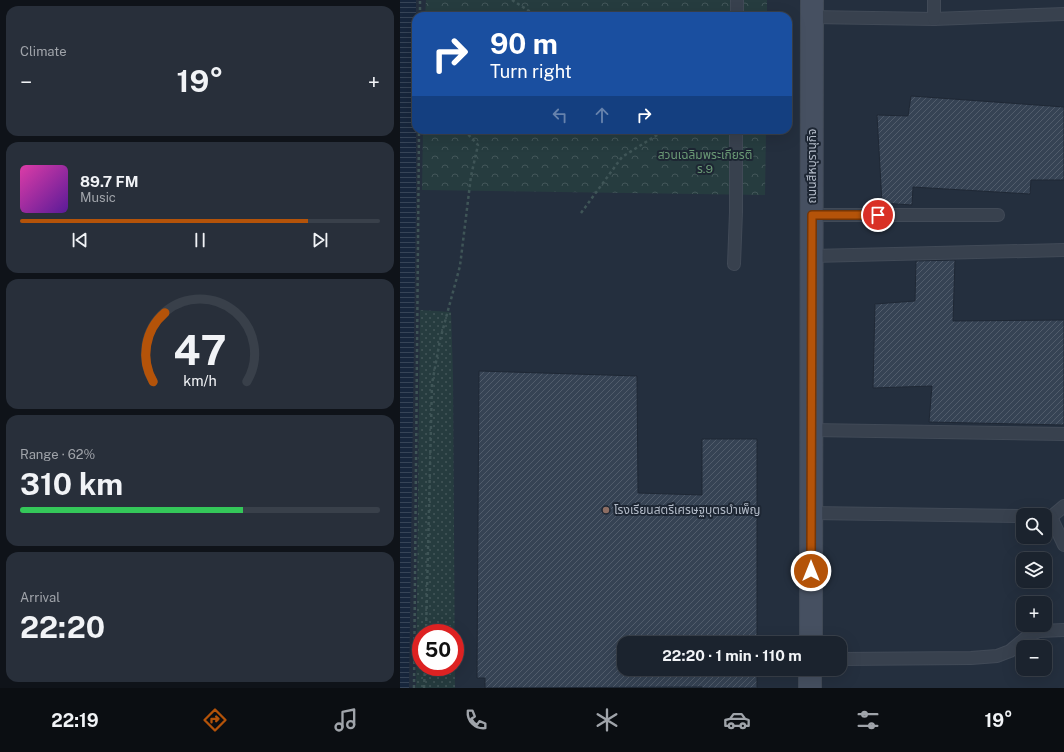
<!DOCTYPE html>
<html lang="en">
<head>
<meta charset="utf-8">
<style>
	body { margin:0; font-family:"Public Sans","Noto Sans Thai",sans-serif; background:#282f3a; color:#f1f3f6; height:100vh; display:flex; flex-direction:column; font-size:15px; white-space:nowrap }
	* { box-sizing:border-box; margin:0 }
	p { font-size:13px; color:#a0a4aa }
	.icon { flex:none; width:22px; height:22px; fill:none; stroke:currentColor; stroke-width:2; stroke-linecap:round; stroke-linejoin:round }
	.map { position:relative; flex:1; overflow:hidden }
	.drawer { display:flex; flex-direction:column; gap:6px; padding:6px; background:#0f1319; width:400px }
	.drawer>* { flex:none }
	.banner { position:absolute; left:12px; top:12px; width:380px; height:122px; border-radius:12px; box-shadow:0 4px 16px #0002,0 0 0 1px #39404a; background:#1a4fa0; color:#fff; overflow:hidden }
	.fabs { position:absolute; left:616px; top:508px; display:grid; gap:8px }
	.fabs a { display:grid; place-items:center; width:36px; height:36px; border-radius:8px; background:#1b232e; box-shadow:0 4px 16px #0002,0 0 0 1px #39404a; font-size:20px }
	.speed { position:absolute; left:12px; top:624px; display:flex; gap:8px; font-size:20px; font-weight:700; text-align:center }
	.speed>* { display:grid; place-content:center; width:52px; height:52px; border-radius:50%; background:#1b232e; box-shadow:0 4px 16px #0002,0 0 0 1px #39404a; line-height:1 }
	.speed .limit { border:6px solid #d22; background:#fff; color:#111 }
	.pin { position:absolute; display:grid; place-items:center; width:34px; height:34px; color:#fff; margin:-17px; border:2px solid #fff; border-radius:50%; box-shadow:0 1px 4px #0007 }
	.me { position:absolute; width:44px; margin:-22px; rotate:0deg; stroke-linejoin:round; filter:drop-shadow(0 0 3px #0008) }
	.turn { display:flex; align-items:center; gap:14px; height:84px; padding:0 12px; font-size:18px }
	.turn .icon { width:52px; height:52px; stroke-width:2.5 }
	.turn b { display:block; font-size:28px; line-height:34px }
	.lanes { display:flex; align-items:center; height:38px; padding:0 12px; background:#0003; justify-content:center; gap:20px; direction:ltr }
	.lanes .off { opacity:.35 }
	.big { font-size:30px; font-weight:700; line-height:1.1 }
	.drawer .tile { flex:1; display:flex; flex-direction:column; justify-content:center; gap:6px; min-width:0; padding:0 14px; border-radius:12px; background:#282f3a }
	.drawer .dial { align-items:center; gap:0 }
	.dial svg { height:104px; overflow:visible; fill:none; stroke:#39404a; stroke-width:7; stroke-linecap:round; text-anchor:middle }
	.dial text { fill:#f1f3f6; stroke:none }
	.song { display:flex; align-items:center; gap:12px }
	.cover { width:48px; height:48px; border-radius:6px; background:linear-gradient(135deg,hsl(320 70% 55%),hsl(270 70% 35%)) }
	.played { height:4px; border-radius:2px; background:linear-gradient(90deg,#b45309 80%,#39404a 80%) }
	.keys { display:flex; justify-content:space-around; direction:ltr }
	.heat { display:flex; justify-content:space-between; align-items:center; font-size:22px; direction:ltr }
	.charge { height:6px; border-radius:3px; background:linear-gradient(90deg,#34c759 62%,#39404a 0) }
	.trip { position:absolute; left:217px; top:636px; width:230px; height:40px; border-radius:12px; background:#1b232e; box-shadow:0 4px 16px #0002,0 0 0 1px #39404a; font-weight:700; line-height:40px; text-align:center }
	.dock { display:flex; height:64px; justify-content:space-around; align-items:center; background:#0b0e12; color:#a0a4aa }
	.dock .icon { width:28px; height:28px }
	.dock .active { color:#b45309 }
	.dock b { font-size:18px; color:#f1f3f6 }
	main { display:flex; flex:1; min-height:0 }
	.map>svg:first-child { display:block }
	.park { fill:url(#park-crowns) }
	.garden { fill:url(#garden-dots); fill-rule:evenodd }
	.water { fill:url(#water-rules) }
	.building { fill:url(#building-hatch); stroke:#1f2835 }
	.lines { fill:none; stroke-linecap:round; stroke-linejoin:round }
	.lane-casing { stroke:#414a57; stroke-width:14 }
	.secondary-casing { stroke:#414a57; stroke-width:24 }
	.path { stroke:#3f5557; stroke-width:2.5; stroke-dasharray:3 3; stroke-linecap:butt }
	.lane { stroke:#38414e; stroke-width:12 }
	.secondary { stroke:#465061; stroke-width:22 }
	.route-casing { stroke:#753606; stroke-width:10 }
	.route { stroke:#b45309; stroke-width:7 }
	.education-dot { fill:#8d6e63; stroke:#1d2633; stroke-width:1.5 }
	.labels { text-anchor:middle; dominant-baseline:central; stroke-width:4; stroke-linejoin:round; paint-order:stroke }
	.park-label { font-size:12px; fill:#6b9a76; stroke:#1d2633 }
	.street-label { font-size:12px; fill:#b4bcc9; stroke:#1d2633 }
	.poi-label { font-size:12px; fill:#b4bcc9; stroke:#1d2633; text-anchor:start }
</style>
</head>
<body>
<main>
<section class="drawer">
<div class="tile"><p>Climate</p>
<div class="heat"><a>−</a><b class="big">19°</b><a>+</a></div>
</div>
<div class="tile">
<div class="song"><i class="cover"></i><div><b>89.7 FM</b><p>Music</p></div></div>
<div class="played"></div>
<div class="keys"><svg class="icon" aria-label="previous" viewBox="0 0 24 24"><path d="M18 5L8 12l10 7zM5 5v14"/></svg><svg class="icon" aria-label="pause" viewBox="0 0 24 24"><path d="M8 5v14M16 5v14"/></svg><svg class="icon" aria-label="next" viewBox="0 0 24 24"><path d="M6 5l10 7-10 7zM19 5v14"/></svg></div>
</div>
<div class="tile dial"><svg viewBox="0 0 100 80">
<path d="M14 69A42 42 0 1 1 86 69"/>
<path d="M14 69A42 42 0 0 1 23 16" stroke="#b45309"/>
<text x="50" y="56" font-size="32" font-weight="700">47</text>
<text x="50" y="72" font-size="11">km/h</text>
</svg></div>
<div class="tile"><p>Range · 62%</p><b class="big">310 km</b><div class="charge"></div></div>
<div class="tile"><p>Arrival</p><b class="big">22:20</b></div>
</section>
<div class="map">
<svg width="664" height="688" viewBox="0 0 664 688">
	<defs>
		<pattern id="park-crowns" width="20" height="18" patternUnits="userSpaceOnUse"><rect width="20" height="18" fill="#263c3f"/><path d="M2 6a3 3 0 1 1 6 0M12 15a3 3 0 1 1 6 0" fill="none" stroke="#435659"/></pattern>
		<pattern id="garden-dots" width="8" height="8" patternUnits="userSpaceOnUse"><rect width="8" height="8" fill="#263c3f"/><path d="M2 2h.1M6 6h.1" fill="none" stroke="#435659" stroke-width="1.8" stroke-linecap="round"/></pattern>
		<pattern id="water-rules" width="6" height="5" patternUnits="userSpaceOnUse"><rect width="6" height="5" fill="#17263c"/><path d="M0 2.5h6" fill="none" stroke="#364457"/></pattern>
		<pattern id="building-hatch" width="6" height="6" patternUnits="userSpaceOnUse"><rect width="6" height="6" fill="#364354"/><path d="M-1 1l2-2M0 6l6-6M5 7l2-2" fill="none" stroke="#515c6b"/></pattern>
	</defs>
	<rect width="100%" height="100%" fill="#242f3e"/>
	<g class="park">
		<path d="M26 0H367V16H25Z"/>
		<path d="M23 130H366L365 195 22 190Z"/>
	</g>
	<path class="garden" d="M20 310 51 312 53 376 55 688H16ZM21 633H55V667H21Z"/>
	<path class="water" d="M0 0H16V199L9 688H0Z"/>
	<g class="building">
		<path d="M511 96 664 107V180H631L630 194 513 187 512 205 482 203 477 115 508 116Z"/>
		<path d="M555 260 553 321 664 320V425L529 422 532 386 473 388 475 304 515 301 516 261Z"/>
		<path d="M79 371 237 376 238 493 302 495V439H357V643H224V669H357V688H302V687L85 688V678H77Z"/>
	</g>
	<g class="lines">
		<g class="lane-casing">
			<g id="lane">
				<path d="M337 16V0"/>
				<path d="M412 17 534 19 664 14"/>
				<path d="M534 19V0"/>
				<path d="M412 215H598"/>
				<path d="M412 256 664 250"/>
				<path d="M334 264 336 212V130"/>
				<path d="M412 430 664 434"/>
				<path d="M412 513 623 516"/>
				<path d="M645 517H651L664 506"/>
				<path d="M651 517 664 545"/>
				<path d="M440 659 571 658 597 656 610 651 628 636 639 631 664 630"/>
			</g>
		</g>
		<g class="secondary-casing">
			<g id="secondary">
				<path d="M411 643 412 0"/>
				<path d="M410 688V669"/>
			</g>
		</g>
		<g class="path">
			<path d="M112 0 137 16"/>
			<path d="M20 16V0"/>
			<path d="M181 213 222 157 265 130"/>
			<path d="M26 633 32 384 40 340 60 266 71 176 78 145 64 130"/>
			<path d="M14 688 19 130"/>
			<path d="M24 688 25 667"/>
		</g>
		<use href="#lane" class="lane"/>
		<use href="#secondary" class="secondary"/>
	</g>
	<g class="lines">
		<g class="route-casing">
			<path id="route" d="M411 571 412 215H478"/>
		</g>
		<use href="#route" class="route"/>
	</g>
	<circle class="education-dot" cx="206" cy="510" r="4"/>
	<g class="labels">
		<g class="park-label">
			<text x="305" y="155">สวนเฉลิมพระเกียรติ<tspan x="305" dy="14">ร.9</tspan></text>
		</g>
		<g class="street-label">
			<text transform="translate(412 166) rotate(-90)">ถนนสีหบุรานุกิจ</text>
		</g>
		<g class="poi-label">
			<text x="214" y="510">โรงเรียนสตรีเศรษฐบุตรบำเพ็ญ</text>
		</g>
	</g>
</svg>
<div class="fabs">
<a><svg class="icon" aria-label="search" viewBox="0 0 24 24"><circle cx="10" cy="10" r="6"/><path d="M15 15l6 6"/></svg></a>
<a><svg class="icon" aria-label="layers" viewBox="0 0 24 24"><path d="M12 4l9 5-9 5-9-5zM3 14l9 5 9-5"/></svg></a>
<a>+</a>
<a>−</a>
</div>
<div class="speed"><div class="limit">50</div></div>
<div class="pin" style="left:478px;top:215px;background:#d93025"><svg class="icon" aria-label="arrive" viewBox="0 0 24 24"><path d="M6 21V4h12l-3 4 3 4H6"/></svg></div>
<svg class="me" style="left:411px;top:571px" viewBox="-20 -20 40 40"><circle r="17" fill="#b45309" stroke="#fff" stroke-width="3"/><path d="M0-11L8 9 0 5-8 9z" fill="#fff"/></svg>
<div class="trip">22:20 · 1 min · 110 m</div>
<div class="banner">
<div class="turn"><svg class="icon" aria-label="right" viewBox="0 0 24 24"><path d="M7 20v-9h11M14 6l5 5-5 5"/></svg><div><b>90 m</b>Turn right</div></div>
<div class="lanes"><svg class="icon off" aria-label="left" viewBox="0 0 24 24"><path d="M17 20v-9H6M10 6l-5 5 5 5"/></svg><svg class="icon off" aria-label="ahead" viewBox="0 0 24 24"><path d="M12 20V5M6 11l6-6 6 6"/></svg><svg class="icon" aria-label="right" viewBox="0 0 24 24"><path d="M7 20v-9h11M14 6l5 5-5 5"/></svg></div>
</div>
</div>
</main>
<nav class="dock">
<b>22:19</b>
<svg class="icon active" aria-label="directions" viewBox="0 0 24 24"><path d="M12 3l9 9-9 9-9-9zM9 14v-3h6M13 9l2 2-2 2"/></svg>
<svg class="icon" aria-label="music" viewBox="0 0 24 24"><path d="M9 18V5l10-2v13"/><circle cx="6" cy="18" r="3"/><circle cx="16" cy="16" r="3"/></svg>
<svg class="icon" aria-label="phone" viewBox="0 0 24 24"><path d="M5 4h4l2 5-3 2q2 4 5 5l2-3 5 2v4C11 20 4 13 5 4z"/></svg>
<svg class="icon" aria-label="climate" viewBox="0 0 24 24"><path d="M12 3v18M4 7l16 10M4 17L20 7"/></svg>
<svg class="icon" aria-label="car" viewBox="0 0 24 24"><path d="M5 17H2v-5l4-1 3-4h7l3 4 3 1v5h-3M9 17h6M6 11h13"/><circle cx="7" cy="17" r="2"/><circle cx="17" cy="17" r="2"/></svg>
<svg class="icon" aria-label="filters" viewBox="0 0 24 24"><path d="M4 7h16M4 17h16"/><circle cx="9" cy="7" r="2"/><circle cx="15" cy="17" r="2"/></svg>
<b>19°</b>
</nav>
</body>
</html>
